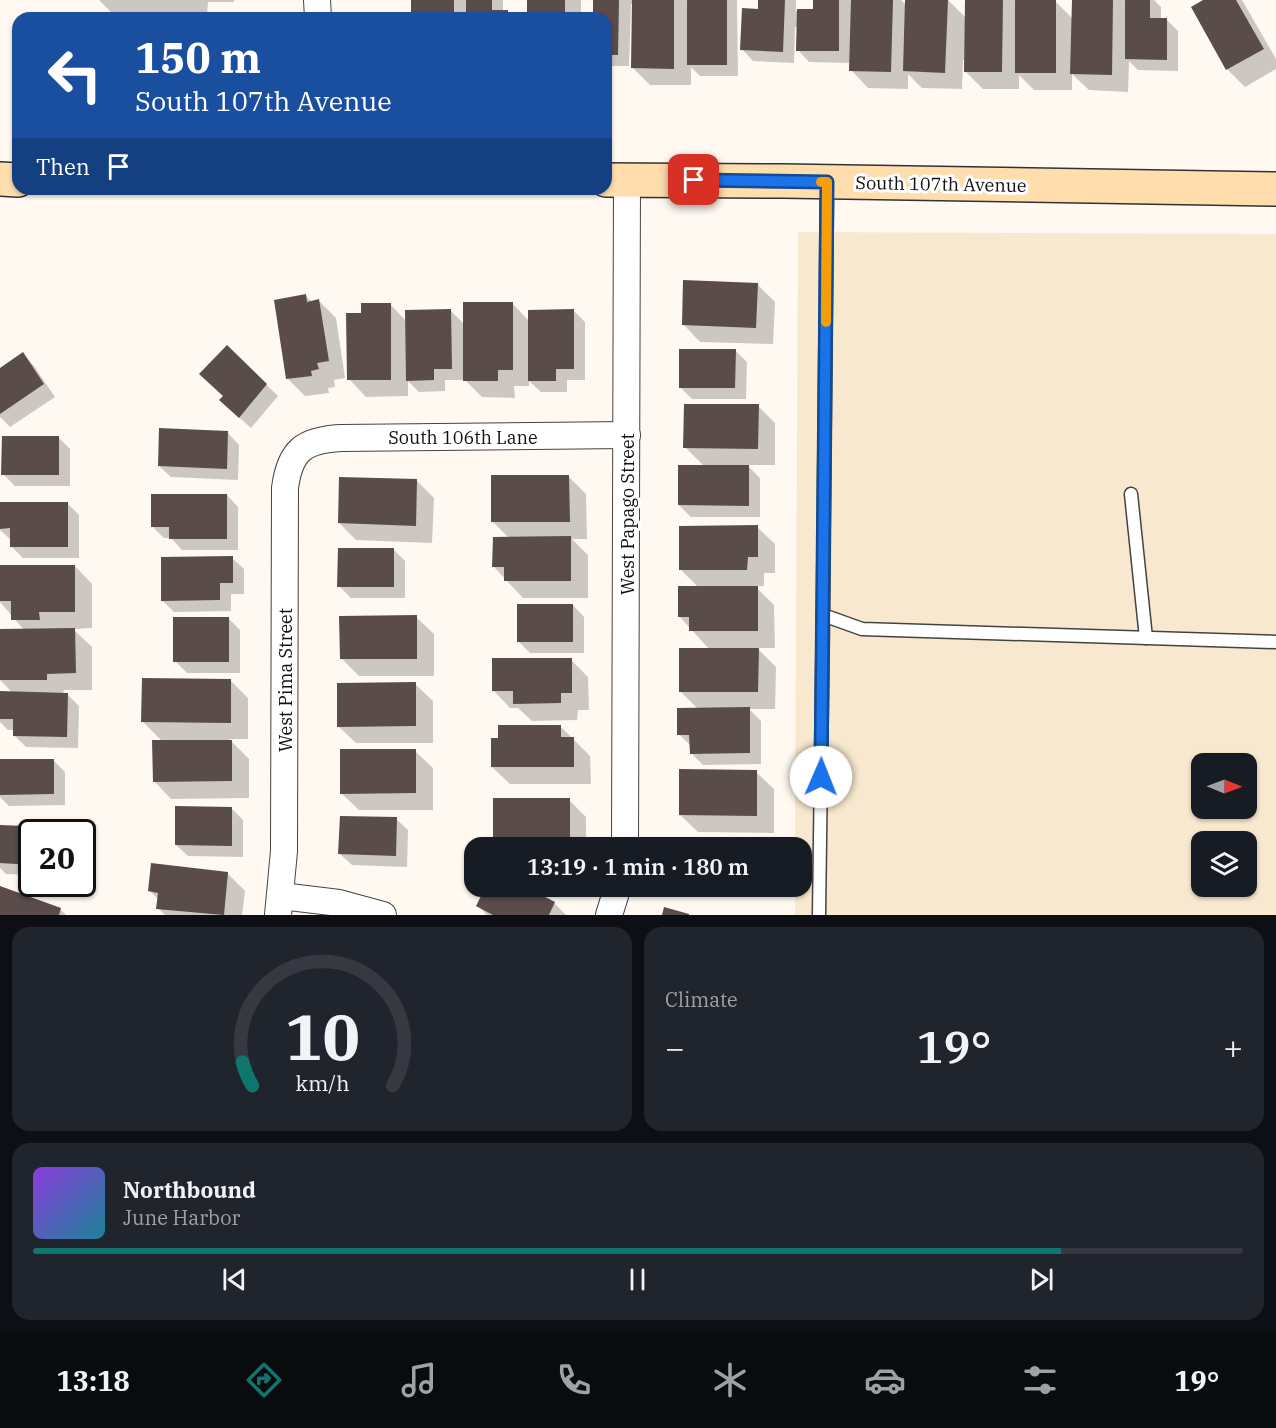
<!DOCTYPE html>
<html lang="en">
<head>
<meta charset="utf-8">
<style>
	body { margin:0; font-family:"IBM Plex Serif",serif; background:#20242c; color:#f1f3f6; height:100vh; display:flex; flex-direction:column; font-size:22px; white-space:nowrap }
	* { box-sizing:border-box; margin:0 }
	p { font-size:20px; color:#9ea1a6 }
	.icon { flex:none; width:33px; height:33px; fill:none; stroke:currentColor; stroke-width:2; stroke-linecap:round; stroke-linejoin:round }
	.map { position:relative; height:915px; overflow:hidden }
	.side { display:flex; flex-direction:column; gap:12px; padding:12px; background:#0d0f14; flex:1 }
	.side>* { flex:none }
	.guide { position:absolute; left:12px; top:12px; width:600px; height:183px; border-radius:18px; box-shadow:0 2px 4px #0004; background:#1a4fa0; color:#fff; overflow:hidden }
	.needle { width:39px; rotate:91deg }
	.fabs { position:absolute; left:1191px; top:753px; display:grid; gap:12px }
	.fabs a { display:grid; place-items:center; width:66px; height:66px; border-radius:12px; background:#171b24; box-shadow:0 2px 4px #0004; font-size:30px }
	.speed { position:absolute; left:18px; top:819px; display:flex; gap:12px; font-size:30px; font-weight:700; text-align:center }
	.speed>* { display:grid; place-content:center; width:78px; height:78px; border-radius:50%; background:#171b24; box-shadow:0 2px 4px #0004; line-height:1 }
	.speed .limit { border:3px solid #111; border-radius:9px; background:#fff; color:#111 }
	.pin { position:absolute; display:grid; place-items:center; width:51px; height:51px; color:#fff; margin:-26px; border-radius:12px; box-shadow:0 3px 9px #0006 }
	.me { position:absolute; width:66px; margin:-33px; rotate:1deg; stroke-linejoin:round; filter:drop-shadow(0 0 4px #0008) }
	.turn { display:flex; align-items:center; gap:21px; height:126px; padding:0 24px; font-size:27px }
	.turn .icon { width:78px; height:78px; stroke-width:2.5 }
	.turn b { display:block; font-size:42px; line-height:51px }
	.then { display:flex; align-items:center; height:57px; padding:0 24px; background:#0003; gap:12px; font-size:22px }
	.big { font-size:45px; font-weight:600; line-height:1.1 }
	.side .tile { flex:1; display:flex; flex-direction:column; justify-content:center; gap:9px; min-width:0; padding:0 21px; border-radius:18px; background:#20242c }
	.side .dial { align-items:center; gap:0 }
	.dial svg { height:156px; overflow:visible; fill:none; stroke:#363941; stroke-width:7; stroke-linecap:round; text-anchor:middle }
	.dial text { fill:#f1f3f6; stroke:none }
	.song { display:flex; align-items:center; gap:18px }
	.cover { width:72px; height:72px; border-radius:9px; background:linear-gradient(135deg,hsl(270 70% 55%),hsl(190 70% 35%)) }
	.played { height:6px; border-radius:3px; background:linear-gradient(90deg,#0f766e 85%,#363941 85%) }
	.keys { display:flex; justify-content:space-around; direction:ltr }
	.heat { display:flex; justify-content:space-between; align-items:center; font-size:33px; direction:ltr }
	.side .tiles { flex:1; display:grid; gap:12px; grid-template-columns:1fr 1fr }
	.tile:last-child { grid-column:span 2 }
	.trip { position:absolute; left:464px; top:837px; width:348px; height:60px; border-radius:18px; background:#171b24; box-shadow:0 2px 4px #0004; font-weight:600; line-height:60px; text-align:center }
	.tab-bar { display:flex; height:96px; justify-content:space-around; align-items:center; background:#090b0e; color:#9ea1a6 }
	.tab-bar .icon { width:42px; height:42px }
	.tab-bar .on { color:#0f766e }
	.tab-bar b { font-size:27px; color:#f1f3f6 }
	.map>svg:first-child { display:block }
	.farmland { fill:#f8e8cf; fill-rule:evenodd }
	.shadow { fill:#0003 }
	.building { fill:#594c4b }
	.lines { fill:none; stroke-linecap:round; stroke-linejoin:round }
	.lane-casing { stroke:#434343; stroke-width:15 }
	.street-casing { stroke:#434343; stroke-width:28 }
	.secondary-casing { stroke:#323232; stroke-width:36 }
	.lane { stroke:#fff; stroke-width:12 }
	.street { stroke:#fff; stroke-width:26 }
	.secondary { stroke:#ffddad; stroke-width:33 }
	.route-casing { stroke:#114b97; stroke-width:15 }
	.route { stroke:#1a73e8; stroke-width:10 }
	.slow { stroke:#f59e0b; stroke-width:10 }
	.labels { text-anchor:middle; dominant-baseline:central; stroke-width:6; stroke-linejoin:round; paint-order:stroke }
	.street-label { font-size:18px; fill:#101010; stroke:#fff }
</style>
</head>
<body>
<div class="map">
<svg width="1276" height="915" viewBox="0 0 1276 915">
	<rect width="100%" height="100%" fill="#fff9f2"/>
	<path class="farmland" d="M798 232 1276 234V915H795V887L801 886V848L795 847ZM1202 764H1246V808H1202ZM1202 842H1246V886H1202Z"/>
	<g class="shadow">
		<path d="M99 0H234V2H208L207 15 113 14Z"/>
		<path d="M413 0H503V12H507L513 18H412Z"/>
		<path d="M528 0H581V13H594L595 0H686L688 2V0H737L738 76H700L691 67V85H650L633 68V4H631L629 66H606V18H528Z"/>
		<path d="M759 0H796V11H815V0H901L907 6V0H948L966 18V0H1014L1017 3V0H1050L1055 1 1073 19 1089 0H1124L1127 3V0H1154L1161 7V19H1166L1178 31V71L1138 70 1129 61 1128 92 1089 90 1072 74V90H1034L1019 75V89H983L966 72V60H963L962 89 922 88 908 74V89L868 88 851 70V63L809 62 798 50V27H795L794 63 753 61 742 49 759 10Z"/>
		<path d="M1206 0H1242L1276 59V69L1245 87 1228 70 1193 8Z"/>
		<path d="M757 284 775 302 773 344 700 342 683 324Z"/>
		<path d="M306 296 312 302 319 301 336 318 345 378 334 380 335 387 328 388 329 393 305 396 287 378Z"/>
		<path d="M512 303 529 321 573 310 585 322V380H567V392H541L529 381V386H514L515 398 482 397 465 380H445V391L419 392 408 381V396L366 397 349 379 362 314 390 304 406 321 451 311 465 325Z"/>
		<path d="M227 347 278 396 251 428 232 411 224 396Z"/>
		<path d="M735 350 747 362 746 399H692L680 387Z"/>
		<path d="M23 354 34 366 55 397 10 427 0 417V370Z"/>
		<path d="M758 406 775 423V465H747L760 478V517H691L679 505 704 466 685 447Z"/>
		<path d="M228 433 239 445 238 480 171 477 159 466Z"/>
		<path d="M58 437 70 449V486H15L3 474Z"/>
		<path d="M569 477 586 494 587 539H572L588 555V598H523L494 567 509 538 493 522Z"/>
		<path d="M417 481 434 498 432 543 356 540 339 523Z"/>
		<path d="M227 495 238 507V550H182L171 538H164L152 526Z"/>
		<path d="M67 503 79 515V558H23L11 546V540L0 530V504Z"/>
		<path d="M757 527 775 544V573H764V586H755L774 605 775 648H757L776 667 775 709H749L761 721V764L703 765 691 753V746L679 734 698 709 681 692 709 649 679 616 699 588 681 570Z"/>
		<path d="M394 550 405 561V598H351L339 586Z"/>
		<path d="M232 558 244 569V594H231V611L174 612 162 600Z"/>
		<path d="M0 566H75L92 584V628L73 629 92 647V690H64L63 694H67L79 706 78 748 26 747 14 735V730H8L0 722V692L13 693 0 680V630H24L0 602Z"/>
		<path d="M573 605 584 617V653H530L518 641Z"/>
		<path d="M416 617 434 634V676H359L341 658Z"/>
		<path d="M228 618 240 630V673H187L175 661Z"/>
		<path d="M571 660 588 677 589 710H578L577 720 532 721 518 708H510L493 690Z"/>
		<path d="M230 680 248 698V739H229L249 759V798L171 799 154 781 162 741 143 722Z"/>
		<path d="M415 684 433 701V743H356L338 726Z"/>
		<path d="M561 727 590 756 591 784H510L492 767Z"/>
		<path d="M415 751 433 768V810H359L341 793Z"/>
		<path d="M53 760 65 772V805L9 806 0 797V761Z"/>
		<path d="M756 772 774 789V833L698 832 680 815Z"/>
		<path d="M569 800 586 817V848H500L494 842Z"/>
		<path d="M231 808 243 820V857L188 856 176 845Z"/>
		<path d="M396 819 408 830 407 867 352 865 340 854Z"/>
		<path d="M0 826 51 829 54 832H32V875L6 874 0 868Z"/>
		<path d="M227 873 245 891 242 915H165L158 908 159 900 150 891Z"/>
		<path d="M521 886 554 903 566 915H487L478 906Z"/>
		<path d="M686 886H742V894L688 888Z"/>
		<path d="M0 887 60 909 66 915H0Z"/>
	</g>
	<g class="building">
		<rect x="411" y="0" width="43" height="18"/>
		<path d="M466 0H492V10H508V18H466Z"/>
		<rect x="527" y="0" width="38" height="18"/>
		<path d="M593 0H619L618 55H606V18H576V12H593Z"/>
		<path d="M632 0H674V69L631 68Z"/>
		<rect x="687" y="0" width="40" height="65"/>
		<path d="M758 0H785L783 52 740 50 742 8 758 9Z"/>
		<path d="M813 0H839V51H796L797 9H813Z"/>
		<path d="M851 0H893L891 72 849 71Z"/>
		<path d="M905 0H948L945 73 903 71Z"/>
		<path d="M965 0H1003L1002 72H964Z"/>
		<rect x="1015" y="0" width="41" height="73"/>
		<path d="M1072 0H1113L1112 75 1070 74Z"/>
		<path d="M1125 0H1150V18H1167V60L1125 59Z"/>
		<path d="M1203 0H1236L1264 49 1226 70 1191 7Z"/>
		<path d="M683 280 758 283 756 328 682 325Z"/>
		<path d="M306 294 307 302 319 299 329 361 317 363 319 369 311 371 312 376 286 379 274 300Z"/>
		<path d="M463 302H513V370H498V381H463Z"/>
		<path d="M361 303H391V380H347L346 313H361Z"/>
		<path d="M451 309 452 369H434V380L406 381 405 310Z"/>
		<path d="M574 309V369H556V381H528V310Z"/>
		<path d="M227 345 267 384 239 418 219 400 223 396 199 374Z"/>
		<path d="M679 349H736L735 388H679Z"/>
		<path d="M23 352 44 384 0 414V368Z"/>
		<path d="M684 404H759L758 449 683 448Z"/>
		<path d="M159 428 228 431 227 469 158 466Z"/>
		<path d="M2 436H59V475H1Z"/>
		<path d="M678 465H749V506L678 505Z"/>
		<path d="M491 475H569L570 522H491Z"/>
		<path d="M339 477 417 479 416 526 338 523Z"/>
		<path d="M151 494H227V539H169V527H151Z"/>
		<path d="M0 502H68V547H10V528L0 529Z"/>
		<path d="M758 525V557H748L747 570H679V526Z"/>
		<path d="M571 536V581H504V567H492L493 537Z"/>
		<path d="M338 548H394V587H337Z"/>
		<path d="M233 556V583H220V600L161 601V557Z"/>
		<path d="M0 565H75V612H39L40 620H11V601H0Z"/>
		<path d="M678 586H758V631H689V617H678Z"/>
		<rect x="517" y="604" width="56" height="38"/>
		<path d="M417 615V659H340L339 616Z"/>
		<rect x="173" y="617" width="56" height="45"/>
		<path d="M75 628 76 673 47 674V680H0V629Z"/>
		<path d="M679 648H759L758 692H679Z"/>
		<path d="M492 658H572V693H561V703L513 704V691H492Z"/>
		<path d="M142 678 231 679V723L141 722Z"/>
		<path d="M416 682V726L337 727V683Z"/>
		<path d="M0 691 68 693 67 737 13 736V719H0Z"/>
		<path d="M750 707V753L690 754 689 735H677V708Z"/>
		<path d="M498 725H561V737H574V767H491V738H498Z"/>
		<path d="M152 740H232V781L153 782Z"/>
		<path d="M340 749H416V793L340 794Z"/>
		<path d="M0 759H54V794L0 795Z"/>
		<path d="M679 769 757 770V816L679 815Z"/>
		<rect x="493" y="798" width="77" height="45"/>
		<path d="M175 806 232 807V846L175 845Z"/>
		<path d="M340 816 397 817 396 856 338 854Z"/>
		<path d="M0 825 51 827V832H32V865L0 863Z"/>
		<path d="M678 839 734 844V848H677Z"/>
		<path d="M151 863 228 872 224 915 156 909 158 893 148 891Z"/>
		<path d="M0 886 61 908 59 915H0Z"/>
		<path d="M486 886H524L555 902 549 915H493L476 906Z"/>
		<path d="M664 907 689 914V915H662Z"/>
	</g>
	<g class="lines">
		<g class="lane-casing">
			<g id="lane">
				<path d="M827 183 823 615 862 629 1276 642"/>
				<path d="M1131 494 1146 638"/>
				<path d="M819 915 823 615"/>
			</g>
		</g>
		<g class="street-casing">
			<g id="street">
				<path d="M317 0 318 18"/>
				<path d="M625 848 627 180"/>
				<path d="M281 896 339 903 383 915"/>
				<path d="M278 915 284 851 285 488C290 450 304 440 341 438L627 435"/>
				<path d="M609 915 618 886"/>
			</g>
		</g>
		<g class="secondary-casing">
			<g id="secondary">
				<path d="M0 179 18 180"/>
				<path d="M606 180 783 181 1276 189"/>
			</g>
		</g>
		<use href="#lane" class="lane"/>
		<use href="#street" class="street"/>
		<use href="#secondary" class="secondary"/>
	</g>
	<g class="lines">
		<g class="route-casing">
			<path id="route" d="M694 180 827 182 821 777"/>
		</g>
		<use href="#route" class="route"/>
		<path class="slow" d="M821 182H827L826 322"/>
	</g>
	<g class="labels">
		<g class="street-label">
			<text transform="translate(941 184) rotate(1)">South 107th Avenue</text>
			<text x="463" y="437">South 106th Lane</text>
			<text transform="translate(627 514) rotate(-90)">West Papago Street</text>
			<text transform="translate(285 680) rotate(-90)">West Pima Street</text>
		</g>
	</g>
</svg>
<div class="fabs">
<a><svg class="needle" viewBox="-14 -14 28 28"><path d="M0-13l5 13h-10z" fill="#e53935"/><path d="M0 13l5-13h-10z" fill="#9ea1a6"/></svg></a>
<a><svg class="icon" aria-label="layers" viewBox="0 0 24 24"><path d="M12 4l9 5-9 5-9-5zM3 14l9 5 9-5"/></svg></a>
</div>
<div class="speed"><div class="limit">20</div></div>
<div class="pin" style="left:694px;top:180px;background:#d93025"><svg class="icon" aria-label="arrive" viewBox="0 0 24 24"><path d="M6 21V4h12l-3 4 3 4H6"/></svg></div>
<svg class="me" style="left:821px;top:777px" viewBox="-20 -20 40 40"><circle r="19" fill="#fff"/><path d="M0-13L10 11 0 6-10 11z" fill="#1a73e8"/></svg>
<div class="trip">13:19 · 1 min · 180 m</div>
<div class="guide">
<div class="turn"><svg class="icon" aria-label="left" viewBox="0 0 24 24"><path d="M17 20v-9H6M10 6l-5 5 5 5"/></svg><div><b>150 m</b>South 107th Avenue</div></div>
<div class="then">Then<svg class="icon" aria-label="arrive" viewBox="0 0 24 24"><path d="M6 21V4h12l-3 4 3 4H6"/></svg></div>
</div>
</div>
<section class="side">
<div class="tiles">
<div class="tile dial"><svg viewBox="0 0 100 80">
<path d="M14 69A42 42 0 1 1 86 69"/>
<path d="M14 69A42 42 0 0 1 9 57" stroke="#0f766e"/>
<text x="50" y="56" font-size="32" font-weight="700">10</text>
<text x="50" y="72" font-size="11">km/h</text>
</svg></div>
<div class="tile"><p>Climate</p>
<div class="heat"><a>−</a><b class="big">19°</b><a>+</a></div>
</div>
<div class="tile">
<div class="song"><i class="cover"></i><div><b>Northbound</b><p>June Harbor</p></div></div>
<div class="played"></div>
<div class="keys"><svg class="icon" aria-label="previous" viewBox="0 0 24 24"><path d="M18 5L8 12l10 7zM5 5v14"/></svg><svg class="icon" aria-label="pause" viewBox="0 0 24 24"><path d="M8 5v14M16 5v14"/></svg><svg class="icon" aria-label="next" viewBox="0 0 24 24"><path d="M6 5l10 7-10 7zM19 5v14"/></svg></div>
</div>
</div>
</section>
<nav class="tab-bar">
<b>13:18</b>
<svg class="icon on" aria-label="directions" viewBox="0 0 24 24"><path d="M12 3l9 9-9 9-9-9zM9 14v-3h6M13 9l2 2-2 2"/></svg>
<svg class="icon" aria-label="music" viewBox="0 0 24 24"><path d="M9 18V5l10-2v13"/><circle cx="6" cy="18" r="3"/><circle cx="16" cy="16" r="3"/></svg>
<svg class="icon" aria-label="phone" viewBox="0 0 24 24"><path d="M5 4h4l2 5-3 2q2 4 5 5l2-3 5 2v4C11 20 4 13 5 4z"/></svg>
<svg class="icon" aria-label="climate" viewBox="0 0 24 24"><path d="M12 3v18M4 7l16 10M4 17L20 7"/></svg>
<svg class="icon" aria-label="car" viewBox="0 0 24 24"><path d="M5 17H2v-5l4-1 3-4h7l3 4 3 1v5h-3M9 17h6M6 11h13"/><circle cx="7" cy="17" r="2"/><circle cx="17" cy="17" r="2"/></svg>
<svg class="icon" aria-label="filters" viewBox="0 0 24 24"><path d="M4 7h16M4 17h16"/><circle cx="9" cy="7" r="2"/><circle cx="15" cy="17" r="2"/></svg>
<b>19°</b>
</nav>
</body>
</html>
